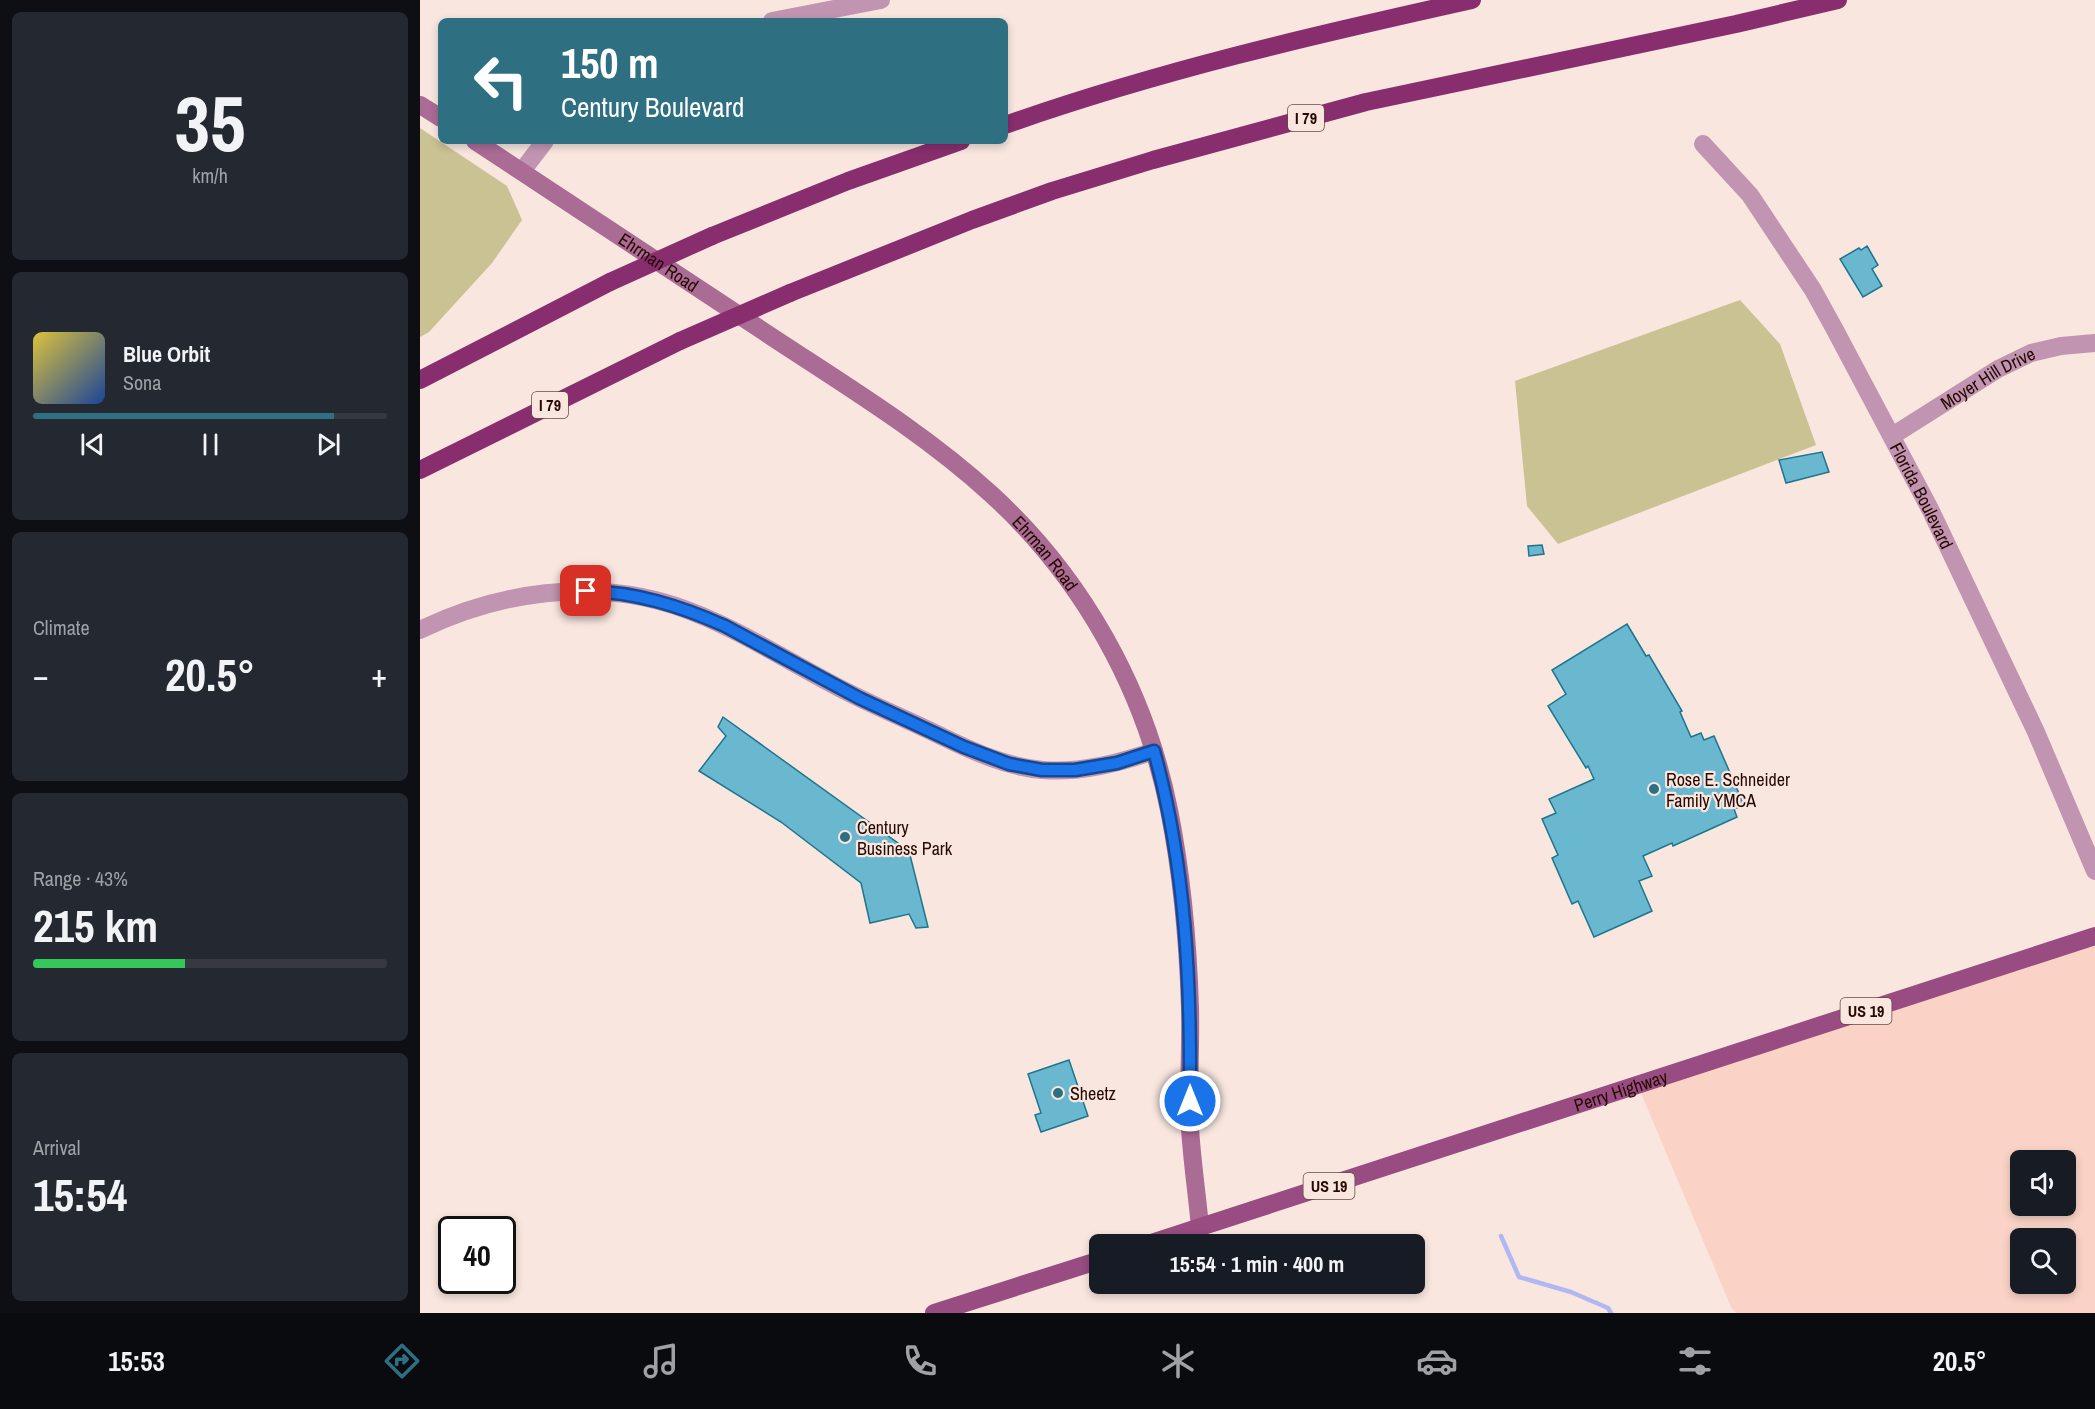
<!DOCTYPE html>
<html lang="en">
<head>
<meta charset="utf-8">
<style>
	body { margin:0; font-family:"Archivo Narrow",sans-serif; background:#242831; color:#f1f3f6; height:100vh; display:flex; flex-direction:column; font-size:22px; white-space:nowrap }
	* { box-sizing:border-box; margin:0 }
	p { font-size:20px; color:#9ea1a6 }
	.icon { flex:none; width:33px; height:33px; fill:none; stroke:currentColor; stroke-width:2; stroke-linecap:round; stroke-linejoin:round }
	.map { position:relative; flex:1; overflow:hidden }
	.panel { display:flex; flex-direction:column; gap:12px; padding:12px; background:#0d0f14; width:420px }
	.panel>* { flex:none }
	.hud { position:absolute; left:18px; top:18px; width:570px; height:126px; border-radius:9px; box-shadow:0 3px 9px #0003; background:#2e6f82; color:#fff; overflow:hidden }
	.fabs { position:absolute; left:1590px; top:1150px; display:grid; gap:12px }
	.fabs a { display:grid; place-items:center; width:66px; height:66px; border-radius:9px; background:#171b24; box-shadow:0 3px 9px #0003; font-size:30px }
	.speed { position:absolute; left:18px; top:1216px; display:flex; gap:12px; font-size:30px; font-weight:700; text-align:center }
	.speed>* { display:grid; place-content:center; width:78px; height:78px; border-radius:50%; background:#171b24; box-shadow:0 3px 9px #0003; line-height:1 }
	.speed .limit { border:3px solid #111; border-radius:9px; background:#fff; color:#111 }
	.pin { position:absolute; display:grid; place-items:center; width:51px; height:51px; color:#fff; margin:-26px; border-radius:12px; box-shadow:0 3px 9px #0006 }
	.me { position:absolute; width:66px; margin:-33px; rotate:0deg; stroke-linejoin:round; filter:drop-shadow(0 0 4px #0008) }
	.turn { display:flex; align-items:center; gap:21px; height:126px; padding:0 24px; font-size:27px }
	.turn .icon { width:78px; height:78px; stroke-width:2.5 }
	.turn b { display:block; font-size:42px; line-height:51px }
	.big { font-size:45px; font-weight:800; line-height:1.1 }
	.panel .widget { flex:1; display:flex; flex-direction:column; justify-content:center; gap:9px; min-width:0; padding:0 21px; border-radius:9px; background:#242831 }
	.panel .dial { align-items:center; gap:0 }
	.dial b { font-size:78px; line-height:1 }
	.song { display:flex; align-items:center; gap:18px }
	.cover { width:72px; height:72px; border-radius:9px; background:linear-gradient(135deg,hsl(50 70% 55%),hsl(220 70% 35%)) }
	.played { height:6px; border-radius:3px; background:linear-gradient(90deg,#2e6f82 85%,#363941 85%) }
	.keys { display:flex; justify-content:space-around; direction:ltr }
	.heat { display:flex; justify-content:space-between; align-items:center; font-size:33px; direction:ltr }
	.charge { height:9px; border-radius:4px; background:linear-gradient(90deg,#34c759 43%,#363941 0) }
	.trip { position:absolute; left:669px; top:1234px; width:336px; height:60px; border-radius:9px; background:#171b24; box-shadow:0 3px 9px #0003; font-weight:800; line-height:60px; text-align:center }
	.tab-bar { display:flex; height:96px; justify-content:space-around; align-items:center; background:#090b0e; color:#9ea1a6 }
	.tab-bar .icon { width:42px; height:42px }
	.tab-bar .current { color:#2e6f82 }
	.tab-bar b { font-size:27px; color:#f1f3f6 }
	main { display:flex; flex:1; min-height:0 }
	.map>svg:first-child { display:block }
	.built { fill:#fad3c6; fill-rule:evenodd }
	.green { fill:#cac293 }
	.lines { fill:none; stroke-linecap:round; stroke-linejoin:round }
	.stream { stroke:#b1b7f2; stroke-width:4.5 }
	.building { fill:#6ab8d0; stroke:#1e758c; stroke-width:1.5 }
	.street { stroke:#c195b1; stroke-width:18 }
	.secondary { stroke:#aa6b95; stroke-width:18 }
	.primary { stroke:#984c81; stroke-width:18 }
	.highway { stroke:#882e6f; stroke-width:18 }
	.highway-bridge { stroke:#882e6f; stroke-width:18 }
	.route-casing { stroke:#114b97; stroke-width:15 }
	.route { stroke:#1a73e8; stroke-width:10 }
	.poi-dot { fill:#2e6f82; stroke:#f8e6df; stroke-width:2 }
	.labels { text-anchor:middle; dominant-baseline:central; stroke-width:4.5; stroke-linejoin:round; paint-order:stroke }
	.shield { fill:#f8e6df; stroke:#654b44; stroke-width:1.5 }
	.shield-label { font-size:16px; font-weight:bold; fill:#260901 }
	.street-label { font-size:18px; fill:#260901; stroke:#f8e6df }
	.poi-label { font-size:18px; fill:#260901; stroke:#f8e6df; text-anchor:start }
</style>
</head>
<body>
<main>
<section class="panel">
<div class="widget dial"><b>35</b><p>km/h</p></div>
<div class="widget">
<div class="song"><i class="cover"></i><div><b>Blue Orbit</b><p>Sona</p></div></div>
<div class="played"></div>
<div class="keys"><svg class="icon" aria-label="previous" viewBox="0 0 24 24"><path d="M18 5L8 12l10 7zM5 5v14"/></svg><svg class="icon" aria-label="pause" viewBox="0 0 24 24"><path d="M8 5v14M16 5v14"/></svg><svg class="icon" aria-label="next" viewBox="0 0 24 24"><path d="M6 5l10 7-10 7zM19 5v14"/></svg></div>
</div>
<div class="widget"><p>Climate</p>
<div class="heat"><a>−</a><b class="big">20.5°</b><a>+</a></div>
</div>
<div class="widget"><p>Range · 43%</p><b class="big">215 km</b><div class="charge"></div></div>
<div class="widget"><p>Arrival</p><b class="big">15:54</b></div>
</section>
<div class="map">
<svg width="1675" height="1313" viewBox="0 0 1675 1313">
	<rect width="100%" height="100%" fill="#f8e6df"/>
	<path class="built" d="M1675 936V1313H1316L1311 1307 1218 1086ZM1600 1161H1646V1206H1600ZM1600 1239H1646V1284H1600Z"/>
	<g class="green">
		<path d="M0 128 87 186 102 220 72 263 9 332 0 337Z"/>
		<path d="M1320 300 1360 344 1396 445 1138 544 1107 506 1095 381Z"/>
	</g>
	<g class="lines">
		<path class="stream" d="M1081 1236 1099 1277 1151 1292 1188 1308 1191 1313"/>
	</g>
	<g class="building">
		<path d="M1447 246 1458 265 1452 269 1462 286 1443 297 1420 259 1439 248 1441 250Z"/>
		<path d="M1402 452 1409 472 1366 483 1359 460Z"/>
		<path d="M1122 545 1124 554 1109 556 1108 546Z"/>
		<path d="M1207 624 1226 656 1229 655 1262 711 1260 712 1271 737 1281 733 1284 740 1294 736 1324 805 1314 809 1317 817 1253 846 1252 843 1223 856 1232 876 1219 881 1232 911 1174 937 1158 901 1152 904 1132 858 1138 855 1122 819 1136 813 1129 799 1174 779 1168 766 1166 768 1128 706 1146 694 1132 670Z"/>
		<path d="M303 717 489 851 508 927 496 928 489 914 450 923 441 883 361 822 279 771 306 736 298 727Z"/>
		<path d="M649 1060 668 1116 621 1132 615 1115 621 1113 608 1074Z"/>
	</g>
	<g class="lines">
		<g class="street">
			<path d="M352 21 461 0"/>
			<path id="s1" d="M1283 144 1330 195 1393 290 1414 328 1510 509 1616 732 1675 871"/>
			<path d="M102 171 125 141"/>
			<path id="s2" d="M1472 436 1578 369 1611 353 1641 346 1675 343"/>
			<path d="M0 630C78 592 172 578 256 606 310 624 359 656 410 683 439 699 470 712 500 726 539 744 580 767 623 770 661 773 699 763 734 751"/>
		</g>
		<g class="secondary">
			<path d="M0 105 21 118"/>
			<path id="s3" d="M55 141C150 203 245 266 340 329 418 381 501 430 571 494 662 577 725 689 749 810 762 875 768 942 770 1008 771 1048 768 1088 770 1128 772 1161 777 1194 780 1227"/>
		</g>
		<g class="primary">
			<path id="s4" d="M725 1245 1675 936"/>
			<path d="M514 1313 680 1260"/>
		</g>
		<g class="highway">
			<path d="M585 125C738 71 894 35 1052 0"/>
			<path d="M292 236 428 181 541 141"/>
			<path d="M370 293 552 220 632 191 733 160 946 102 1316 24 1418 0"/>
			<path d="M0 380 190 282"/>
			<path d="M0 470 260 341"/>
		</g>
		<g class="highway-bridge">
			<path d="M190 282 292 236"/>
			<path d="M260 341 370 293"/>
		</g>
	</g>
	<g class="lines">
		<g class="route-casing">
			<path id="route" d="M166 591C216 592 260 606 305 626L439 698 544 747 589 764 622 770H655L697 763 734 751C766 866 771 983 770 1101"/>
		</g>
		<use href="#route" class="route"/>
	</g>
	<g class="poi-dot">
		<circle cx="1234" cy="789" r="6"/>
		<circle cx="425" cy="837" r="6"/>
		<circle cx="638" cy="1093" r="6"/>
	</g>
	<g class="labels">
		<g class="shield">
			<rect x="868" y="105" width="36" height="26" rx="4.5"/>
			<rect x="112" y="392" width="36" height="26" rx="4.5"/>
			<rect x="1420.5" y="998" width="51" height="26" rx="4.5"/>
			<rect x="883.5" y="1173" width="51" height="26" rx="4.5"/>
		</g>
		<g class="shield-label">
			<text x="886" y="118">I 79</text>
			<text x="130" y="405">I 79</text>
			<text x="1446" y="1011">US 19</text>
			<text x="909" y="1186">US 19</text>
		</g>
		<g class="street-label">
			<text stroke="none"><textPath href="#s3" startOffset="220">Ehrman Road</textPath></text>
			<text stroke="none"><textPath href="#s2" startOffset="112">Moyer Hill Drive</textPath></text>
			<text stroke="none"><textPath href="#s1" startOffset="416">Florida Boulevard</textPath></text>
			<text stroke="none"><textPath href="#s3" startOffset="706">Ehrman Road</textPath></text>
			<text stroke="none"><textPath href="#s4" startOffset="500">Perry Highway</textPath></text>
		</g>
		<g class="poi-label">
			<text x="1246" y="779">Rose E. Schneider<tspan x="1246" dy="21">Family YMCA</tspan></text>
			<text x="437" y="827">Century<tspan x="437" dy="21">Business Park</tspan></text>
			<text x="650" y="1093">Sheetz</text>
		</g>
	</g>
</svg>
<div class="fabs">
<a><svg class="icon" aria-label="sound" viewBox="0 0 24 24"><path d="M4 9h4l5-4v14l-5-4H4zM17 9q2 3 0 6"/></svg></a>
<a><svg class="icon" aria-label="search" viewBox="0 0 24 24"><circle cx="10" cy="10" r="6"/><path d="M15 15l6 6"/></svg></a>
</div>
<div class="speed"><div class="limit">40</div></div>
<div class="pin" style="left:166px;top:591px;background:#d93025"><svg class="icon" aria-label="arrive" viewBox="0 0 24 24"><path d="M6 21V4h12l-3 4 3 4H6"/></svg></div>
<svg class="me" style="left:770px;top:1101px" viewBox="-20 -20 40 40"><circle r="17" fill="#1a73e8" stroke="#fff" stroke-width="3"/><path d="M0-11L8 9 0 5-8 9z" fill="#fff"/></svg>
<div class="trip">15:54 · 1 min · 400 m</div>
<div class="hud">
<div class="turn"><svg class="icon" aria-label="left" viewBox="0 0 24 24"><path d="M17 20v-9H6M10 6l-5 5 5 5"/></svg><div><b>150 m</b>Century Boulevard</div></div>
</div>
</div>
</main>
<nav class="tab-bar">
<b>15:53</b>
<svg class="icon current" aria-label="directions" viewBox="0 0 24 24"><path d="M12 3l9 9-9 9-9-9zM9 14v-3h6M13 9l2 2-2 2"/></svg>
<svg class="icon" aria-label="music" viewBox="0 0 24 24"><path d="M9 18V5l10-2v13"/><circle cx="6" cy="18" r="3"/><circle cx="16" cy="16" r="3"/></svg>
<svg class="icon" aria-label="phone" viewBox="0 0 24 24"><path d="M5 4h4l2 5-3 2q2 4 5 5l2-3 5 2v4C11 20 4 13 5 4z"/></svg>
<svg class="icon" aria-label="climate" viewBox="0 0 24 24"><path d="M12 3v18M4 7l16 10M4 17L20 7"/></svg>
<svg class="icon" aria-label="car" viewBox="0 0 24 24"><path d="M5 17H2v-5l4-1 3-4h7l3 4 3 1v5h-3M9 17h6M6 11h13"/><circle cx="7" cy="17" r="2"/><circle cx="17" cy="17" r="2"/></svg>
<svg class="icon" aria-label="filters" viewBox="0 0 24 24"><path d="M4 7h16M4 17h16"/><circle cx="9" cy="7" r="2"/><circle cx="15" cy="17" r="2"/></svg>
<b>20.5°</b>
</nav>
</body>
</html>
